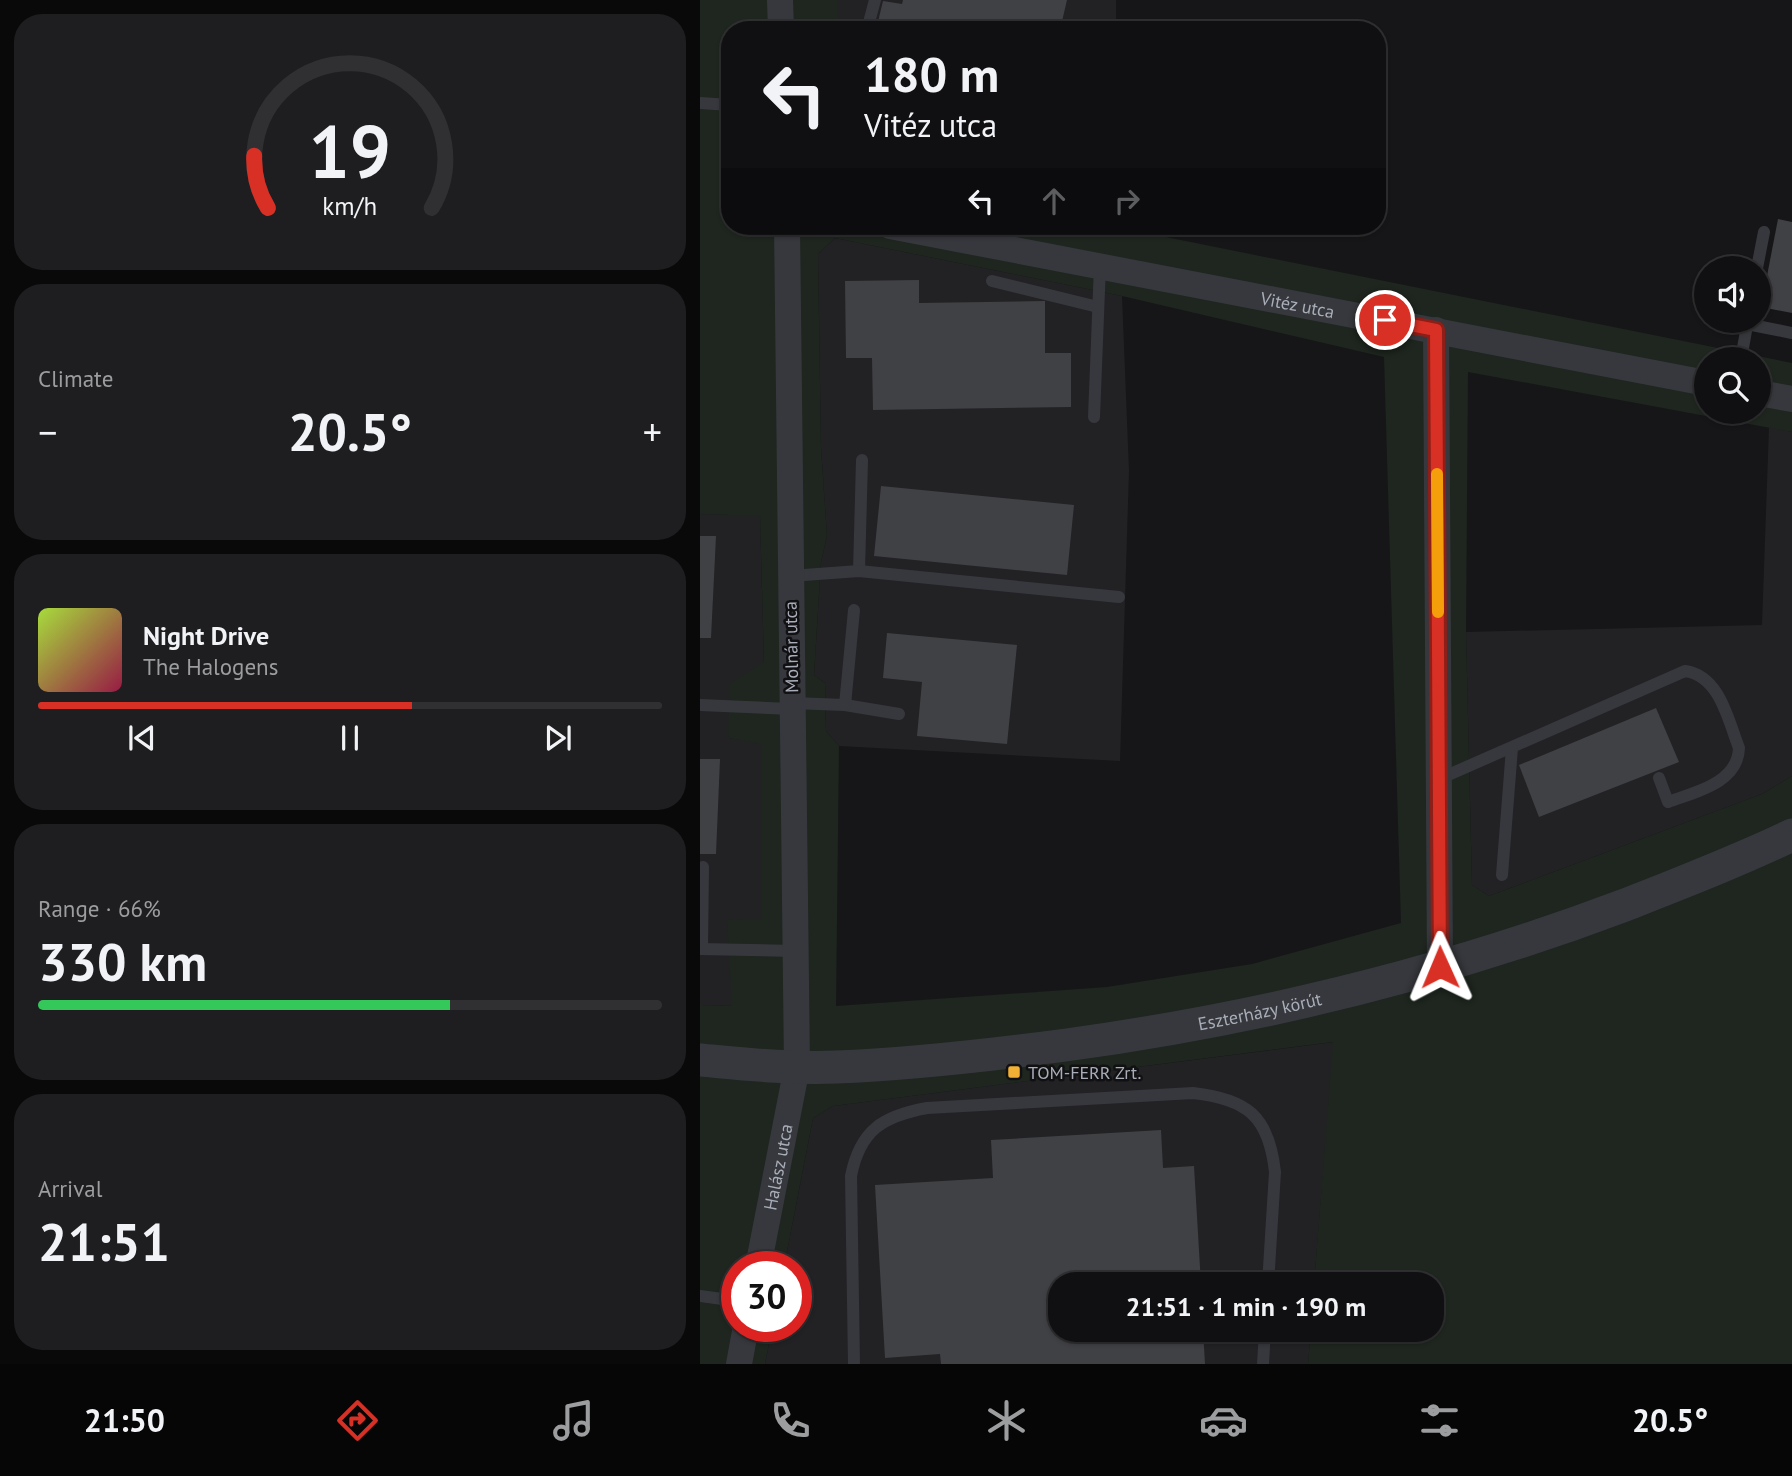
<!DOCTYPE html>
<html lang="en">
<head>
<meta charset="utf-8">
<style>
	body { margin:0; font-family:"PT Sans",sans-serif; background:#1e1e20; color:#f1f3f6; height:100vh; display:flex; flex-direction:column; font-size:26px; white-space:nowrap }
	* { box-sizing:border-box; margin:0 }
	p { font-size:23px; color:#9c9d9f }
	.icon { flex:none; width:38px; height:38px; fill:none; stroke:currentColor; stroke-width:2; stroke-linecap:round; stroke-linejoin:round }
	.map { position:relative; flex:1; overflow:hidden }
	.side { display:flex; flex-direction:column; gap:14px; padding:14px; background:#09090a; width:700px }
	.side>* { flex:none }
	.top-card { position:absolute; left:21px; top:21px; width:665px; height:214px; border-radius:28px; box-shadow:0 2px 5px #0004,0 0 0 2px #303032; background:#101012; color:#f1f3f6; overflow:hidden }
	.buttons { position:absolute; left:994px; top:256px; display:grid; gap:14px }
	.buttons a { display:grid; place-items:center; width:77px; height:77px; border-radius:50%; background:#101012; box-shadow:0 2px 5px #0004,0 0 0 2px #303032; font-size:35px }
	.speed { position:absolute; left:21px; top:1251px; display:flex; gap:14px; font-size:35px; font-weight:700; text-align:center }
	.speed>* { display:grid; place-content:center; width:91px; height:91px; border-radius:50%; background:#101012; box-shadow:0 2px 5px #0004,0 0 0 2px #303032; line-height:1 }
	.speed .limit { border:10px solid #d22; background:#fff; color:#111 }
	.pin { position:absolute; display:grid; place-items:center; width:60px; height:60px; color:#fff; margin:-30px; border:4px solid #fff; border-radius:50%; box-shadow:0 2px 7px #0007 }
	.me { position:absolute; width:77px; margin:-38px; rotate:359deg; stroke-linejoin:round; filter:drop-shadow(0 0 5px #0008) }
	.turn { display:flex; align-items:center; gap:24px; height:147px; padding:0 28px; font-size:32px }
	.turn .icon { width:91px; height:91px; stroke-width:2.5 }
	.turn b { display:block; font-size:49px; line-height:60px }
	.lanes { display:flex; align-items:center; height:66px; padding:0 28px; background:#0003; justify-content:center; gap:35px; direction:ltr }
	.lanes .off { opacity:.35 }
	.big { font-size:52px; font-weight:600; line-height:1.1 }
	.side .card { flex:1; display:flex; flex-direction:column; justify-content:center; gap:10px; min-width:0; padding:0 24px; border-radius:28px; background:#1e1e20 }
	.side .dial { align-items:center; gap:0 }
	.dial svg { height:182px; overflow:visible; fill:none; stroke:#303032; stroke-width:7; stroke-linecap:round; text-anchor:middle }
	.dial text { fill:#f1f3f6; stroke:none }
	.song { display:flex; align-items:center; gap:21px }
	.cover { width:84px; height:84px; border-radius:10px; background:linear-gradient(135deg,hsl(80 70% 55%),hsl(340 70% 35%)) }
	.played { height:7px; border-radius:4px; background:linear-gradient(90deg,#d93025 60%,#303032 60%) }
	.keys { display:flex; justify-content:space-around; direction:ltr }
	.heat { display:flex; justify-content:space-between; align-items:center; font-size:38px; direction:ltr }
	.charge { height:10px; border-radius:5px; background:linear-gradient(90deg,#34c759 66%,#303032 0) }
	.trip { position:absolute; left:348px; top:1272px; width:396px; height:70px; border-radius:28px; background:#101012; box-shadow:0 2px 5px #0004,0 0 0 2px #303032; font-weight:600; line-height:70px; text-align:center }
	.menu { display:flex; height:112px; justify-content:space-around; align-items:center; background:#060607; color:#9c9d9f }
	.menu .icon { width:49px; height:49px }
	.menu .active { color:#d93025 }
	.menu b { font-size:32px; color:#f1f3f6 }
	main { display:flex; flex:1; min-height:0 }
	.map>svg:first-child { display:block }
	.built { fill:#222225 }
	.green { fill:#1e261f; fill-rule:evenodd }
	.building { fill:#404145 }
	.lines { fill:none; stroke-linecap:round; stroke-linejoin:round }
	.service { stroke:#37383d; stroke-width:12 }
	.minor { stroke:#37383d; stroke-width:26 }
	.tertiary { stroke:#37383d; stroke-width:33 }
	.route-casing { stroke:#8d1f18; stroke-width:18 }
	.route { stroke:#d93025; stroke-width:12 }
	.slow { stroke:#f59e0b; stroke-width:12 }
	.poi-dot { fill:#f2b134; stroke:#111113; stroke-width:2.5 }
	.labels { text-anchor:middle; dominant-baseline:central; stroke-width:5; stroke-linejoin:round; paint-order:stroke }
	.street-label { font-size:18px; fill:#a8adb8; stroke:#111113 }
	.poi-label { font-size:18px; fill:#a8adb8; stroke:#111113; text-anchor:start }
</style>
</head>
<body>
<main>
<section class="side">
<div class="card dial"><svg viewBox="0 0 100 80">
<path d="M14 69A42 42 0 1 1 86 69"/>
<path d="M14 69A42 42 0 0 1 8 46" stroke="#d93025"/>
<text x="50" y="56" font-size="32" font-weight="700">19</text>
<text x="50" y="72" font-size="11">km/h</text>
</svg></div>
<div class="card"><p>Climate</p>
<div class="heat"><a>−</a><b class="big">20.5°</b><a>+</a></div>
</div>
<div class="card">
<div class="song"><i class="cover"></i><div><b>Night Drive</b><p>The Halogens</p></div></div>
<div class="played"></div>
<div class="keys"><svg class="icon" aria-label="previous" viewBox="0 0 24 24"><path d="M18 5L8 12l10 7zM5 5v14"/></svg><svg class="icon" aria-label="pause" viewBox="0 0 24 24"><path d="M8 5v14M16 5v14"/></svg><svg class="icon" aria-label="next" viewBox="0 0 24 24"><path d="M6 5l10 7-10 7zM19 5v14"/></svg></div>
</div>
<div class="card"><p>Range · 66%</p><b class="big">330 km</b><div class="charge"></div></div>
<div class="card"><p>Arrival</p><b class="big">21:51</b></div>
</section>
<div class="map">
<svg width="1092" height="1364" viewBox="0 0 1092 1364">
	<rect width="100%" height="100%" fill="#161618"/>
	<g class="built">
		<path d="M137 0H416V30H109V19H137Z"/>
		<path d="M135 238 422 296 429 471 420 761 139 746 126 731 125 683 114 675 121 562 127 536 121 448 118 254Z"/>
		<path d="M1069 427 1092 432V776L1062 794 789 896 772 885 766 632 1062 625Z"/>
		<path d="M0 514 60 515 64 663 29 738 62 743V920L32 1006 0 1005Z"/>
		<path d="M634 1042 614 1284H360V1330H611L608 1364H65L72 1327 96 1326V1267H84L113 1118 133 1106Z"/>
	</g>
	<path class="green" d="M0 0H137V20L109 19V30H30V226H411L1092 363V432L768 372 766 632 772 885 789 896 1062 794 1092 776V1364H608L611 1330H732V1284H614L633 1042 133 1106 113 1118 84 1267H37V1326L72 1327 65 1364H0V1005L32 1006 27 920 62 919V744L28 738 30 684 64 662 60 516 0 514ZM135 238 422 296 684 357 701 923 552 964 407 987 136 1006 139 746 126 731 125 683 114 675 121 562 127 536 121 448 118 254ZM1006 359H1059V411H1006Z"/>
	<g class="building">
		<path d="M203 0H367L360 30H176L183 1 202 4Z"/>
		<path d="M1078 219 1092 222V313L1061 307Z"/>
		<path d="M219 280V303L345 301V353H371V407L173 410 172 358H146L145 281Z"/>
		<path d="M181 486 374 505 367 575 174 556Z"/>
		<path d="M0 536H16L11 638H0Z"/>
		<path d="M187 633 317 645 307 744 217 736 222 682 183 678Z"/>
		<path d="M956 708 979 762 839 817 819 765Z"/>
		<path d="M0 759H20L16 854H0Z"/>
		<path d="M461 1130 463 1168 494 1166 501 1284H360V1330H503L505 1364H241L240 1354 185 1358 175 1185 293 1178 291 1140Z"/>
	</g>
	<g class="lines">
		<g class="service">
			<path d="M167 30 175 0"/>
			<path d="M0 103 30 105"/>
			<path d="M1057 268 1064 232"/>
			<path d="M292 281 398 307"/>
			<path d="M1047 324 1092 333"/>
			<path d="M1041 359 1048 320"/>
			<path d="M394 417 400 265"/>
			<path d="M159 571 162 460"/>
			<path d="M90 576 159 571 419 597"/>
			<path d="M92 703 145 705 199 714"/>
			<path d="M0 705 91 709"/>
			<path d="M145 705 154 610"/>
			<path d="M739 779 985 671C1020 676 1028 720 1039 748 1038 783 995 792 968 802L959 778"/>
			<path d="M802 875 812 748"/>
			<path d="M0 949 96 951"/>
			<path d="M2 949 3 867"/>
			<path d="M0 1296 37 1301"/>
			<path d="M154 1364 151 1176C160 1130 183 1116 227 1108L493 1093C547 1099 569 1116 575 1172L568 1284"/>
			<path d="M563 1364 565 1330"/>
		</g>
		<g class="minor">
			<path d="M80 0 81 30"/>
			<path id="s1" d="M190 226 1006 383"/>
			<path d="M736 330 740 967"/>
			<path d="M1059 393 1092 399"/>
			<path id="s2" d="M58 1267 97 1067 87 226"/>
			<path d="M39 1364 46 1326"/>
		</g>
		<path class="tertiary" id="s3" d="M0 1060C45 1064 90 1069 136 1067 213 1064 290 1055 366 1045 557 1019 745 973 925 905 981 883 1038 861 1092 835"/>
	</g>
	<g class="lines">
		<g class="route-casing">
			<path id="route" d="M685 320 736 330 740 967"/>
		</g>
		<use href="#route" class="route"/>
		<path class="slow" d="M737 474 738 612"/>
	</g>
	<rect class="poi-dot" x="307" y="1065" width="14" height="14" rx="3.5"/>
	<g class="labels">
		<g class="street-label">
			<text stroke="none"><textPath href="#s1" startOffset="415">Vitéz utca</textPath></text>
			<text transform="translate(91 647) rotate(-91)">Molnár utca</text>
			<text stroke="none"><textPath href="#s3" startOffset="564">Eszterházy körút</textPath></text>
			<text stroke="none"><textPath href="#s2" startOffset="102">Halász utca</textPath></text>
		</g>
		<g class="poi-label">
			<text x="328" y="1072">TOM-FERR Zrt.</text>
		</g>
	</g>
</svg>
<div class="buttons">
<a><svg class="icon" aria-label="sound" viewBox="0 0 24 24"><path d="M4 9h4l5-4v14l-5-4H4zM17 9q2 3 0 6"/></svg></a>
<a><svg class="icon" aria-label="search" viewBox="0 0 24 24"><circle cx="10" cy="10" r="6"/><path d="M15 15l6 6"/></svg></a>
</div>
<div class="speed"><div class="limit">30</div></div>
<div class="pin" style="left:685px;top:320px;background:#d93025"><svg class="icon" aria-label="arrive" viewBox="0 0 24 24"><path d="M6 21V4h12l-3 4 3 4H6"/></svg></div>
<svg class="me" style="left:740px;top:967px" viewBox="-20 -20 40 40"><path d="M0-17L14 15 0 8-14 15z" fill="#d93025" stroke="#fff" stroke-width="4"/></svg>
<div class="trip">21:51 · 1 min · 190 m</div>
<div class="top-card">
<div class="turn"><svg class="icon" aria-label="left" viewBox="0 0 24 24"><path d="M17 20v-9H6M10 6l-5 5 5 5"/></svg><div><b>180 m</b>Vitéz utca</div></div>
<div class="lanes"><svg class="icon" aria-label="left" viewBox="0 0 24 24"><path d="M17 20v-9H6M10 6l-5 5 5 5"/></svg><svg class="icon off" aria-label="ahead" viewBox="0 0 24 24"><path d="M12 20V5M6 11l6-6 6 6"/></svg><svg class="icon off" aria-label="right" viewBox="0 0 24 24"><path d="M7 20v-9h11M14 6l5 5-5 5"/></svg></div>
</div>
</div>
</main>
<nav class="menu">
<b>21:50</b>
<svg class="icon active" aria-label="directions" viewBox="0 0 24 24"><path d="M12 3l9 9-9 9-9-9zM9 14v-3h6M13 9l2 2-2 2"/></svg>
<svg class="icon" aria-label="music" viewBox="0 0 24 24"><path d="M9 18V5l10-2v13"/><circle cx="6" cy="18" r="3"/><circle cx="16" cy="16" r="3"/></svg>
<svg class="icon" aria-label="phone" viewBox="0 0 24 24"><path d="M5 4h4l2 5-3 2q2 4 5 5l2-3 5 2v4C11 20 4 13 5 4z"/></svg>
<svg class="icon" aria-label="climate" viewBox="0 0 24 24"><path d="M12 3v18M4 7l16 10M4 17L20 7"/></svg>
<svg class="icon" aria-label="car" viewBox="0 0 24 24"><path d="M5 17H2v-5l4-1 3-4h7l3 4 3 1v5h-3M9 17h6M6 11h13"/><circle cx="7" cy="17" r="2"/><circle cx="17" cy="17" r="2"/></svg>
<svg class="icon" aria-label="filters" viewBox="0 0 24 24"><path d="M4 7h16M4 17h16"/><circle cx="9" cy="7" r="2"/><circle cx="15" cy="17" r="2"/></svg>
<b>20.5°</b>
</nav>
</body>
</html>
